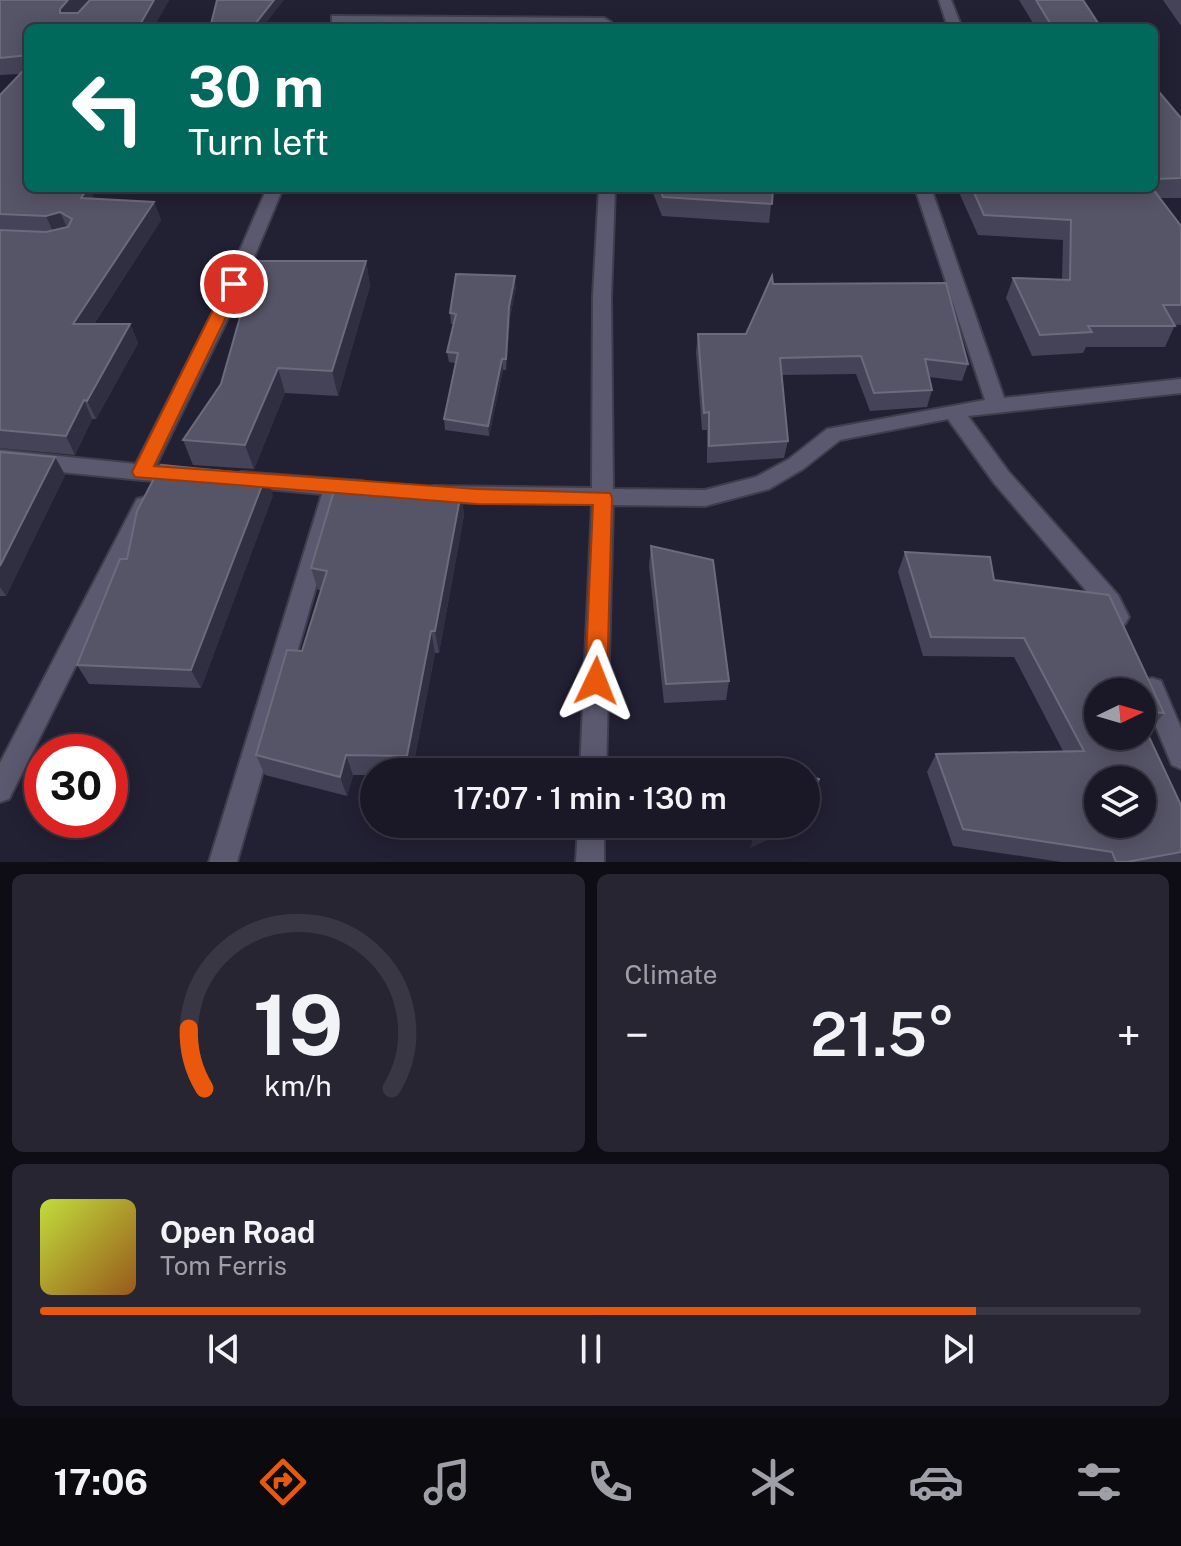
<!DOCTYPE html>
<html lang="en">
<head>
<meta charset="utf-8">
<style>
	body { margin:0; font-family:"Public Sans",sans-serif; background:#272532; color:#f1f3f6; height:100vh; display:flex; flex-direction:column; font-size:30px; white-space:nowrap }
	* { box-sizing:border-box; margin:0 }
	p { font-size:26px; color:#9fa0a7 }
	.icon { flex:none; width:44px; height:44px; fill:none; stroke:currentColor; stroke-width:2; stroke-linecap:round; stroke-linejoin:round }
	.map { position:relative; height:862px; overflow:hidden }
	.sheet { display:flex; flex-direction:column; gap:12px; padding:12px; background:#0e0d15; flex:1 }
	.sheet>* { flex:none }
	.banner { position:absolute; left:24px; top:24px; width:1134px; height:168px; border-radius:12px; box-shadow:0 4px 20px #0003,0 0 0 2px #383743; background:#00695c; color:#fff; overflow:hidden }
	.needle { width:52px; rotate:85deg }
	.buttons { position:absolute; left:1084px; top:678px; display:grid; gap:16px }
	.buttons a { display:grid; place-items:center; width:72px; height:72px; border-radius:50%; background:#1a1826; box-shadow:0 4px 20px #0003,0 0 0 2px #383743; font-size:40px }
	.speed { position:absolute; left:24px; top:734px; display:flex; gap:16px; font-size:40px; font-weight:700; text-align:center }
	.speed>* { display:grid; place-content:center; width:104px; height:104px; border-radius:50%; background:#1a1826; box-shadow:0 4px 20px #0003,0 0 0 2px #383743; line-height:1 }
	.speed .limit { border:12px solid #d22; background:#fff; color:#111 }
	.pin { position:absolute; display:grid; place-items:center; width:68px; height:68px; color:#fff; margin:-34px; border:4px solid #fff; border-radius:50%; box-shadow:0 2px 8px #0007 }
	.me { position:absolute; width:88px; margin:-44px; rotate:2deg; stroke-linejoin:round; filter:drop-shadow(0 0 6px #0008) }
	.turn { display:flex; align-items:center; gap:28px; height:168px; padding:0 32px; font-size:36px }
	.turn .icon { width:104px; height:104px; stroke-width:2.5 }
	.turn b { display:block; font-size:56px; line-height:68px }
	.big { font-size:60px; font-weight:600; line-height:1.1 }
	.sheet .tile { flex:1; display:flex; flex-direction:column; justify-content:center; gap:12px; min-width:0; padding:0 28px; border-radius:12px; background:#272532 }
	.sheet .dial { align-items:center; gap:0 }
	.dial svg { height:208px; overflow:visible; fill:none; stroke:#383743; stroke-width:7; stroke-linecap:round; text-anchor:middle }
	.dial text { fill:#f1f3f6; stroke:none }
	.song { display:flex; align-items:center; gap:24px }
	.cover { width:96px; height:96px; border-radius:12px; background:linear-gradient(135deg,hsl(70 70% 55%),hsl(30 70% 35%)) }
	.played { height:8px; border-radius:4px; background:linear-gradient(90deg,#ea580c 85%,#383743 85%) }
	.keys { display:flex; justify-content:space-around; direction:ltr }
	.heat { display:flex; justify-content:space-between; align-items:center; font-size:44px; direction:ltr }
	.sheet .tiles { flex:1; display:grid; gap:12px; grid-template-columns:1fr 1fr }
	.tile:last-child { grid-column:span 2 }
	.trip { position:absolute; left:360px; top:758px; width:460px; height:80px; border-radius:40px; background:#1a1826; box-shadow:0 4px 20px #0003,0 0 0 2px #383743; font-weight:600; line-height:80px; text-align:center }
	.dock { display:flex; height:128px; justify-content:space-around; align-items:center; background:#0a0a0f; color:#9fa0a7 }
	.dock .icon { width:56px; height:56px }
	.dock .selected { color:#ea580c }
	.dock b { font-size:36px; color:#f1f3f6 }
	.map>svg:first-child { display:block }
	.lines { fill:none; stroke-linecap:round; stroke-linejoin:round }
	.minor-casing { stroke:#403d4d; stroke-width:4 }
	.minor { fill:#5b596f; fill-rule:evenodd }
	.wall { fill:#454357; fill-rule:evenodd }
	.shaded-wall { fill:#302e41 }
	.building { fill:#565467; stroke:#6c6b7c; stroke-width:2; fill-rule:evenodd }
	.route { fill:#ea580c; stroke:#983908; stroke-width:2 }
</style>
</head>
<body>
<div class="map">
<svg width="1181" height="862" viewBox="0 0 1181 862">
	<rect width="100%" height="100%" fill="#222033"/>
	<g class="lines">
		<g class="minor-casing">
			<g id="minor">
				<path d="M939 0H951L962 28H948Z"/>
				<path d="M332 16 604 18 611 22 604 26 337 23 332 22Z"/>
				<path d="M267 188H283L232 310 156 465 190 469 193 475 190 481 183 483 142 480 0 466V450L136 464 214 310Z"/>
				<path d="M599 188H615L611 297 613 489 705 490 756 477 789 459 827 429 985 400 915 188H931L1004 398 1181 379V393L968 416 1008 471 1118 595 1129 617 1125 624 1117 627 1109 624 1101 608 994 483 948 419 840 440 803 469 769 489 705 506 613 505 606 772H580L592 504 434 502 427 500 423 494 427 488 434 486 592 488 593 297Z"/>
				<path d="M242 472 362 481 369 483 372 489 369 495 342 496 237 862H209L322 494 235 486 232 480 235 474Z"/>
				<path d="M145 497 153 499 156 505 9 799 0 802V763L137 499Z"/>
				<path d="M1152 678 1161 681 1181 728V769L1172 765 1140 689 1143 681Z"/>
				<path d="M578 824H604V862H576Z"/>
			</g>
		</g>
		<use href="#minor" class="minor"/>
	</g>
	<g class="wall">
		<path d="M0 0H169L153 28 28 188 94 199 154 202 161 220 94 324H130L138 343 96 419H92L75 455 0 448V95L20 74 0 75Z"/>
		<path d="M1019 0H1083L1100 26 1105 28H1036Z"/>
		<path d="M1163 0H1181V26Z"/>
		<path d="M1154 86 1181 118V198H1160L1181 226V325H1175L1165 347H1086L1083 353 1032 356 1006 298 1013 278 1062 280 1063 240 978 235 957 188H1154Z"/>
		<path d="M651 188H773L769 223 662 216Z"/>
		<path d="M366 261 370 286 338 396 285 393 254 469 193 465 183 440Z"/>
		<path d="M773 284 968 364 962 381 929 377 932 390 927 407 870 411 856 374 781 375 788 441 784 458 707 463V430H702L696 352 698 334H746Z"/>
		<path d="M516 287 510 318 506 370H503L489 436 445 430 444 419 455 363 449 362 447 352 454 324H451L450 313Z"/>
		<path d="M0 452 55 457 65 475 6 596H0Z"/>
		<path d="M461 493 464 515 439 653H435L412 772H374V775H353L347 796 265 775 256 755 302 651 321 590H318L311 568Z"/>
		<path d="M273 495 201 688 89 684 77 665 127 559Z"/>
		<path d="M651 546 729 681 726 700 664 703 649 566Z"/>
		<path d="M905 552 990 557 994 580 1109 595 1164 713 1150 731H1146L1181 805V862H1061L953 846 927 772 936 754 1063 751 1014 657 923 656 898 572ZM1098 692H1142V736H1098ZM1098 780H1142V824H1098Z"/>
	</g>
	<g class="shaded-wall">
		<path d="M68 0H90L66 26 60 13V9Z"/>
		<path d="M154 0H169L153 28H138Z"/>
		<path d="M274 0H284L262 28H252Z"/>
		<path d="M88 188H90L97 204 81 198Z"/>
		<path d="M154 202 161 220 82 342 73 324Z"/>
		<path d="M60 212 68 230 54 234 46 216Z"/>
		<path d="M366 261 370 286 338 396 332 371Z"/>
		<path d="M515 276 516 287 510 318 506 370V359L509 307Z"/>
		<path d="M130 324 138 343 96 419 87 401Z"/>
		<path d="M502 359 503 370 489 436 488 426Z"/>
		<path d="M278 368 285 393 254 469 245 445Z"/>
		<path d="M84 400 92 419 75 455 66 436Z"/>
		<path d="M55 457 65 475 6 596 0 587V566Z"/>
		<path d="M266 475 273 495 201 688 191 670Z"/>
		<path d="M461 493 464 515 439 653 435 631Z"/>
		<path d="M431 631 435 653 412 772H411L407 756Z"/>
		<path d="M346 755 353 775 347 796 340 777Z"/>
		<path d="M786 824H800L799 826 750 848 753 839Z"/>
	</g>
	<g class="building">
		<path d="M0 0H68L60 9V13H78L90 0H154L138 28H28V55L0 58Z"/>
		<path d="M217 0H274L252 28H210Z"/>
		<path d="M1036 0H1083L1100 26H1104L1105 28H1053Z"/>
		<path d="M28 57V188H88L81 198 154 202 73 324H130L87 401 84 400 66 436 0 430V230L46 232 68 227 72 219 60 212 46 216 0 214V95L23 71 24 62Z"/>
		<path d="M1154 86 1181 118V178L1154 179Z"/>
		<path d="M660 188H773L772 204 663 197Z"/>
		<path d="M972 188H1152L1181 226V305H1163L1175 326H1088L1092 332 1040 335 1013 278 1070 280 1071 220 984 215Z"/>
		<path d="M256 261H366L332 371 278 368 245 445 183 440 221 384Z"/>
		<path d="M456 274 515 276 509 307 506 359H502L488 426 444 419 458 353 447 352 456 314 450 313Z"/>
		<path d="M772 276 773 284 946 283 968 364 925 359 932 390 874 393 861 356 780 358 788 441 709 446V412L704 413 698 334H746Z"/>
		<path d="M0 452 55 457 0 566Z"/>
		<path d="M161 465 266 475 191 670 77 665 120 559H127L137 511Z"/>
		<path d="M336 484 461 493 435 631H431L407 756 346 755 340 777 256 755 287 650 302 651 327 571 311 568Z"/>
		<path d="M651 546 713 560 729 681 666 684Z"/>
		<path d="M905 552 990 557 994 580 1109 595 1164 713 1142 711V692H1098V736H1142V722L1181 805V852L1127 862H1116L1112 852 963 829 936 754 1084 751 1024 638 931 637ZM1098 780H1142V824H1098Z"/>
		<path d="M760 762 795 772H759Z"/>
		<path d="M806 775 819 779 806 808Z"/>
		<path d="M754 824H786L753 839Z"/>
	</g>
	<path class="route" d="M234 279 242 284 154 466 477 489 610 493 612 498 607 681 604 688 596 690 588 688 585 681 593 505 477 504 135 477 132 472 226 284Z"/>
</svg>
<div class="buttons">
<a><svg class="needle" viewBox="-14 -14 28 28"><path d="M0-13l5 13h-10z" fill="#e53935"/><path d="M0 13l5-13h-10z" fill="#9fa0a7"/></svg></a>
<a><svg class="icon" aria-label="layers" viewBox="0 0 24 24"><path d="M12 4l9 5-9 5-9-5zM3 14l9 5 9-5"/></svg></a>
</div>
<div class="speed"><div class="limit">30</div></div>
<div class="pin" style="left:234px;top:284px;background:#d93025"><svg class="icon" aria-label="arrive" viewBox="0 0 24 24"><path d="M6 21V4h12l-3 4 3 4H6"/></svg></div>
<svg class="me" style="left:596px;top:681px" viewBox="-20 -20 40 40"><path d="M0-17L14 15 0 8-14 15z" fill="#ea580c" stroke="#fff" stroke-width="4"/></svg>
<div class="trip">17:07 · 1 min · 130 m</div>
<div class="banner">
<div class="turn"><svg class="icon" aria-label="left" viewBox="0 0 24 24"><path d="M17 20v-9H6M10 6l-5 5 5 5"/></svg><div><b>30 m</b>Turn left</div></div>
</div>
</div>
<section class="sheet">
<div class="tiles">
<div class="tile dial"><svg viewBox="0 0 100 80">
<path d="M14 69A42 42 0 1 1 86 69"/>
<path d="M14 69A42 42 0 0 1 8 46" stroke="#ea580c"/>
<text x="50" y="56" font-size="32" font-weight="700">19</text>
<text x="50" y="72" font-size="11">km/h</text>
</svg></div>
<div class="tile"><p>Climate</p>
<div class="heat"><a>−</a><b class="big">21.5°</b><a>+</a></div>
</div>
<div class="tile">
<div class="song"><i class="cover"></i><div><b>Open Road</b><p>Tom Ferris</p></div></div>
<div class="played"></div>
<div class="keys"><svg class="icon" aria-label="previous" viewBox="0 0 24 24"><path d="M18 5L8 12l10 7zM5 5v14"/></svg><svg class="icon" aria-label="pause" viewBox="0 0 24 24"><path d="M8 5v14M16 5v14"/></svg><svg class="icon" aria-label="next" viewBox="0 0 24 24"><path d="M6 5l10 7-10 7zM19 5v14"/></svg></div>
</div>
</div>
</section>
<nav class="dock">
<b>17:06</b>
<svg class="icon selected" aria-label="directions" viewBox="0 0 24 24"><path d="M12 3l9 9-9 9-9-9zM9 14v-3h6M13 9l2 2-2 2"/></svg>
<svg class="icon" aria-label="music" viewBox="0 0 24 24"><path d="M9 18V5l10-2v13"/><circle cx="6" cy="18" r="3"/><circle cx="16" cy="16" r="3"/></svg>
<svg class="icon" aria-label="phone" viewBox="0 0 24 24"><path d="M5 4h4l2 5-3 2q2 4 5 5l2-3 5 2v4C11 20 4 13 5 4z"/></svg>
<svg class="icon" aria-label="climate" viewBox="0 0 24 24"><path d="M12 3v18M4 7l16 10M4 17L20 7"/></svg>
<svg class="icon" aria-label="car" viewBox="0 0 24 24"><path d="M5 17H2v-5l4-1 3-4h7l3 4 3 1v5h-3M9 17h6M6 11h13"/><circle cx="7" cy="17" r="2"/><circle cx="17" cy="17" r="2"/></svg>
<svg class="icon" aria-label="filters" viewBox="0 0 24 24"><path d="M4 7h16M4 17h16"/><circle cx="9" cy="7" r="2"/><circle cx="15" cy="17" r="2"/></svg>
</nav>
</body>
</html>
